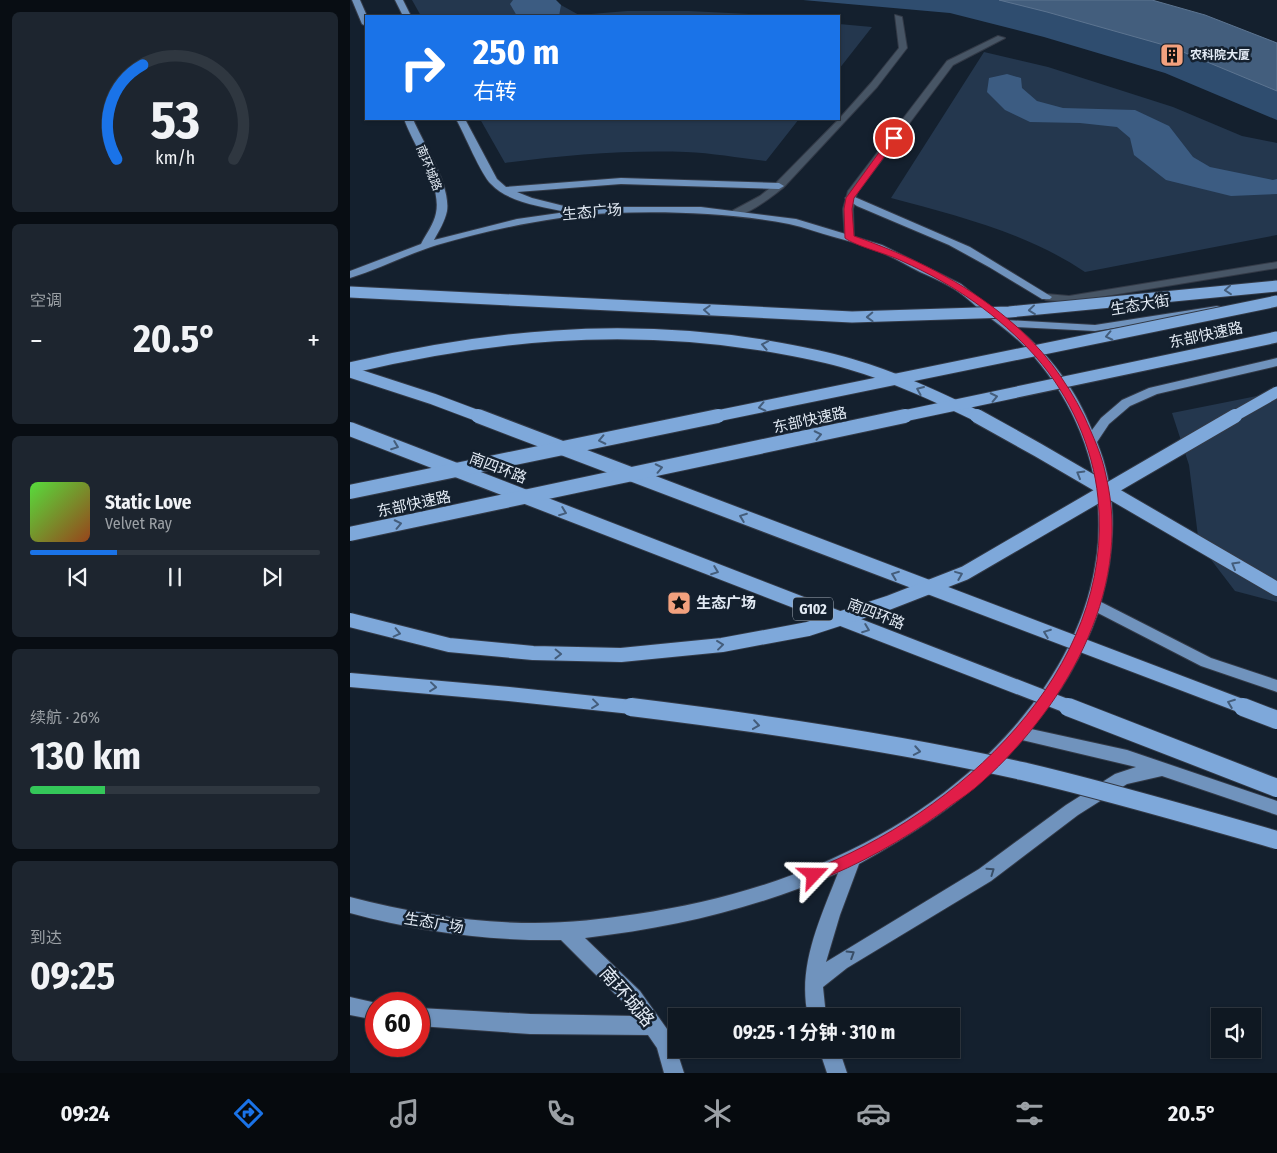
<!DOCTYPE html>
<html lang="zh">
<head>
<meta charset="utf-8">
<style>
	body { margin:0; font-family:"Fira Sans Condensed","Noto Sans SC",sans-serif; background:#1d252f; color:#f1f3f6; height:100vh; display:flex; flex-direction:column; font-size:19px; white-space:nowrap }
	* { box-sizing:border-box; margin:0 }
	p { font-size:16px; color:#9ba0a5 }
	.icon { flex:none; width:28px; height:28px; fill:none; stroke:currentColor; stroke-width:2; stroke-linecap:round; stroke-linejoin:round }
	.map { position:relative; flex:1; overflow:hidden }
	.details { display:flex; flex-direction:column; gap:12px; padding:12px; background:#080d13; width:350px }
	.details>* { flex:none }
	.hud { position:absolute; left:15px; top:15px; width:475px; height:105px; border-radius:0px; box-shadow:0 1px 4px #0004,0 0 0 1px #2f3740; background:#1a73e8; color:#fff; overflow:hidden }
	.tools { position:absolute; left:861px; top:1008px; display:grid; gap:10px }
	.tools a { display:grid; place-items:center; width:50px; height:50px; border-radius:0px; background:#0f1822; box-shadow:0 1px 4px #0004,0 0 0 1px #2f3740; font-size:25px }
	.speed { position:absolute; left:15px; top:992px; display:flex; gap:10px; font-size:25px; font-weight:700; text-align:center }
	.speed>* { display:grid; place-content:center; width:65px; height:65px; border-radius:50%; background:#0f1822; box-shadow:0 1px 4px #0004,0 0 0 1px #2f3740; line-height:1 }
	.speed .limit { border:8px solid #d22; background:#fff; color:#111 }
	.pin { position:absolute; display:grid; place-items:center; width:42px; height:42px; color:#fff; margin:-21px; border:2px solid #fff; border-radius:50%; box-shadow:0 1px 5px #0007 }
	.me { position:absolute; width:55px; margin:-28px; rotate:67deg; stroke-linejoin:round; filter:drop-shadow(0 0 4px #0008) }
	.turn { display:flex; align-items:center; gap:18px; height:105px; padding:0 25px; font-size:22px }
	.turn .icon { width:65px; height:65px; stroke-width:2.5 }
	.turn b { display:block; font-size:35px; line-height:42px }
	.big { font-size:38px; font-weight:700; line-height:1.1 }
	.details .widget { flex:1; display:flex; flex-direction:column; justify-content:center; gap:8px; min-width:0; padding:0 18px; border-radius:8px; background:#1d252f }
	.details .dial { align-items:center; gap:0 }
	.dial svg { height:130px; overflow:visible; fill:none; stroke:#2f3740; stroke-width:7; stroke-linecap:round; text-anchor:middle }
	.dial text { fill:#f1f3f6; stroke:none }
	.song { display:flex; align-items:center; gap:15px }
	.cover { width:60px; height:60px; border-radius:8px; background:linear-gradient(135deg,hsl(110 70% 55%),hsl(20 70% 35%)) }
	.played { height:5px; border-radius:2px; background:linear-gradient(90deg,#1a73e8 30%,#2f3740 30%) }
	.keys { display:flex; justify-content:space-around; direction:ltr }
	.heat { display:flex; justify-content:space-between; align-items:center; font-size:28px; direction:ltr }
	.charge { height:8px; border-radius:4px; background:linear-gradient(90deg,#34c759 26%,#2f3740 0) }
	.trip { position:absolute; left:318px; top:1008px; width:292px; height:50px; border-radius:0px; background:#0f1822; box-shadow:0 1px 4px #0004,0 0 0 1px #2f3740; font-weight:700; line-height:50px; text-align:center }
	.dock { display:flex; height:80px; justify-content:space-around; align-items:center; background:#060a0e; color:#9ba0a5 }
	.dock .icon { width:35px; height:35px }
	.dock .current { color:#1a73e8 }
	.dock b { font-size:22px; color:#f1f3f6 }
	main { display:flex; flex:1; min-height:0 }
	.map>svg:first-child { display:block }
	.green { fill:#24374e }
	.water { fill:#3c5c82 }
	.lines { fill:none; stroke-linecap:round; stroke-linejoin:round }
	.service-casing { stroke:#333a47; stroke-width:2 }
	.tertiary-casing { stroke:#333a47; stroke-width:2 }
	.primary-casing { stroke:#333a47; stroke-width:2 }
	.service { fill:#475565; fill-rule:evenodd }
	.tertiary { fill:#475565; fill-rule:evenodd }
	.primary { fill:#7093bd; fill-rule:evenodd }
	.trunk-bridge-far2-casing { stroke:#333a47; stroke-width:13; stroke-linecap:butt }
	.trunk-bridge-far1-casing { stroke:#333a47; stroke-width:16; stroke-linecap:butt }
	.trunk-bridge-casing { stroke:#333a47; stroke-width:20; stroke-linecap:butt }
	.trunk-bridge-far2 { stroke:#7ea8da; stroke-width:11 }
	.trunk-bridge-far1 { stroke:#7ea8da; stroke-width:14 }
	.trunk-bridge { stroke:#7ea8da; stroke-width:18 }
	.wall { fill:#2f4d6f }
	.building { fill:#435e7d; stroke:#5c7490 }
	.oneway { stroke:#445d7b }
	.oneway2 { stroke:#394e67 }
	.route { fill:#e11d48; stroke:#92132f }
	.labels { text-anchor:middle; dominant-baseline:central; stroke-width:5; stroke-linejoin:round; paint-order:stroke }
	.far-poi-label { font-size:12px; font-weight:bold; fill:#e2eaf4; stroke:#14202e; text-anchor:start }
	.far-street-label { font-size:12px; fill:#e2eaf4; stroke:#14202e }
	.shield { fill:#14202e; stroke:#a4adb9; stroke-width:1 }
	.shield-label { font-size:14px; font-weight:bold; fill:#e2eaf4 }
	.street-label { font-size:15px; fill:#e2eaf4; stroke:#14202e }
	.poi-label { font-size:15px; font-weight:bold; fill:#e2eaf4; stroke:#14202e; text-anchor:start }
	.near-street-label { font-size:18px; fill:#e2eaf4; stroke:#14202e }
</style>
</head>
<body>
<main>
<section class="details">
<div class="widget dial"><svg viewBox="0 0 100 80">
<path d="M14 69A42 42 0 1 1 86 69"/>
<path d="M14 69A42 42 0 0 1 30 11" stroke="#1a73e8"/>
<text x="50" y="56" font-size="32" font-weight="700">53</text>
<text x="50" y="72" font-size="11">km/h</text>
</svg></div>
<div class="widget"><p>空调</p>
<div class="heat"><a>−</a><b class="big">20.5°</b><a>+</a></div>
</div>
<div class="widget">
<div class="song"><i class="cover"></i><div><b>Static Love</b><p>Velvet Ray</p></div></div>
<div class="played"></div>
<div class="keys"><svg class="icon" aria-label="previous" viewBox="0 0 24 24"><path d="M18 5L8 12l10 7zM5 5v14"/></svg><svg class="icon" aria-label="pause" viewBox="0 0 24 24"><path d="M8 5v14M16 5v14"/></svg><svg class="icon" aria-label="next" viewBox="0 0 24 24"><path d="M6 5l10 7-10 7zM19 5v14"/></svg></div>
</div>
<div class="widget"><p>续航 · 26%</p><b class="big">130 km</b><div class="charge"></div></div>
<div class="widget"><p>到达</p><b class="big">09:25</b></div>
</section>
<div class="map">
<svg width="927" height="1073" viewBox="0 0 927 1073">
	<rect width="100%" height="100%" fill="#14202e"/>
	<g class="green">
		<path d="M62 0H202L229 15 277 11H339L440 16H71Z"/>
		<path d="M489 24 522 27 489 69Z"/>
		<path d="M634 52 698 67 823 107 892 136 927 143V235L735 272C677 233 608 216 541 198Z"/>
		<path d="M130 119H449L416 161C389 158 362 153 336 152 275 150 215 155 155 163Z"/>
		<path d="M927 392V602L885 591 849 544 839 465 822 413Z"/>
	</g>
	<g class="water">
		<path d="M163 0H206L211 5 209 16H167L160 4Z"/>
		<path d="M657 74 671 78 672 88 687 101 713 108 785 110 819 126 843 157 860 167 923 180 927 179V194L881 196 816 180 784 155 780 138 767 127 730 123 680 122 655 110 637 92 639 78Z"/>
	</g>
	<g class="lines">
		<g class="service-casing">
			<g id="service">
				<path d="M545 15 552 17 557 48 527 87 433 188C422 196 396 218 382 215V211L410 196 425 184 489 119 521 83 549 48Z"/>
				<path d="M648 36 655 38 603 65 507 193 503 209 504 238 503 240H495L493 209 498 191 597 61Z"/>
			</g>
		</g>
		<g class="tertiary-casing">
			<path id="tertiary" d="M927 262V268L719 302 696 300 690 297 696 294 719 296Z"/>
		</g>
		<g class="primary-casing">
			<g id="primary">
				<path d="M2 0H10L17 16 16 26 12 24Z"/>
				<path d="M45 0H53L61 16H53Z"/>
				<path d="M54 119H63C73 143 101 185 97 211 95 221 89 231 84 240L167 219 216 212C191 206 159 203 141 184 131 175 114 133 106 119H115L147 179 156 187 271 178 429 183 434 186 429 189 271 184 167 192 182 198 222 208V212L258 207H351L446 219 532 245 611 284 656 320 745 325 867 306 871 307 873 309 871 311 867 312 745 331 666 327C699 353 727 391 742 430L751 418 772 400 799 388 927 358V366L807 394 780 406 759 424 747 442C768 493 766 550 751 602L861 658 927 680V692L851 666 748 613C733 655 710 695 681 729L777 750 927 801V815L812 776 777 784 728 815 641 881 497 968 473 987 476 1016H458C447 967 470 919 488 873 403 909 327 927 235 938L290 991 322 1036 334 1073H314L307 1048 298 1035 180 1034 69 1026V1008L180 1014 285 1016 276 1005 211 940C139 941 70 932 0 913V897C61 913 122 923 185 923 219 923 253 919 287 914 429 893 568 837 664 727 707 677 739 619 747 553 756 478 728 403 676 348 663 334 647 324 633 312 623 304 614 295 604 289 593 282 581 277 570 272 556 265 543 257 528 251 514 245 498 241 484 237 469 233 454 227 439 224 381 213 321 211 262 213 203 216 143 229 87 245 58 254 29 269 0 278V271L71 244C76 234 84 224 86 213 92 184 63 145 54 119ZM672 740 786 767 765 774 716 805 629 869 476 962 490 915 509 864C570 830 627 793 672 740Z"/>
				<path d="M500 195 620 247 702 297 700 299H692L639 267 599 245 507 206 495 198Z"/>
				<path d="M0 997 31 1004H26V1020L0 1015Z"/>
				<path d="M469 1049H489L497 1073H477Z"/>
			</g>
		</g>
		<use href="#service" class="service"/>
		<use href="#tertiary" class="tertiary"/>
		<use href="#primary" class="primary"/>
		<g class="trunk-bridge-far2-casing">
			<g id="trunk-bridge-far2">
				<path d="M0 292 502 317 659 312 927 286"/>
				<path d="M0 368C138 335 271 323 412 345 441 350 471 355 500 364 545 377 588 397 629 417"/>
				<path d="M0 372 83 399 131 417"/>
				<path d="M362 417 927 301"/>
				<path d="M549 417 927 337"/>
				<path d="M883 417 927 392"/>
			</g>
		</g>
		<g class="trunk-bridge-far1-casing">
			<g id="trunk-bridge-far1">
				<path d="M128 416 897 708"/>
				<path d="M627 416 688 450 927 589"/>
				<path d="M0 429 722 708"/>
				<path d="M0 492 368 416"/>
				<path d="M0 534 555 416"/>
				<path d="M0 620 99 645 183 653 271 655 372 645 458 629 538 603 615 573 885 416"/>
				<path d="M0 680 159 694 291 708"/>
			</g>
		</g>
		<g class="trunk-bridge-casing">
			<g id="trunk-bridge">
				<path d="M281 707C411 723 543 742 672 771 758 791 842 816 927 840"/>
				<path d="M718 707 927 788"/>
				<path d="M893 707 927 720"/>
			</g>
		</g>
		<use href="#trunk-bridge-far2" class="trunk-bridge-far2"/>
		<use href="#trunk-bridge-far1" class="trunk-bridge-far1"/>
		<use href="#trunk-bridge" class="trunk-bridge"/>
	</g>
	<path class="wall" d="M332 0H802L927 43V120L815 73 694 37 600 13 453 0Z"/>
	<path class="building" d="M649 0H802L855 15 927 43V91L821 47 697 12Z"/>
	<defs><path id="oneway-chevron" d="M-2-3.5L2.5 0L-2 3.5" fill="none" stroke-width="1.6" stroke-linecap="round" stroke-linejoin="round" transform="scale(1.25)"/></defs>
	<g class="oneway">
		<use href="#oneway-chevron" transform="translate(878 290) rotate(175)"/>
		<use href="#oneway-chevron" transform="translate(357 310) rotate(-177)"/>
		<use href="#oneway-chevron" transform="translate(682 310) rotate(174)"/>
		<use href="#oneway-chevron" transform="translate(520 317) rotate(178)"/>
		<use href="#oneway-chevron" transform="translate(759 336) rotate(168)"/>
		<use href="#oneway-chevron" transform="translate(415 345) rotate(-169)"/>
		<use href="#oneway-chevron" transform="translate(570 390) rotate(-157)"/>
		<use href="#oneway-chevron" transform="translate(644 397) rotate(-12)"/>
		<use href="#oneway-chevron" transform="translate(412 407) rotate(168)"/>
		<use href="#oneway-chevron" transform="translate(468 435) rotate(-12)"/>
		<use href="#oneway-chevron" transform="translate(252 440) rotate(168)"/>
		<use href="#oneway-chevron" transform="translate(45 446) rotate(21)"/>
		<use href="#oneway-chevron" transform="translate(309 468) rotate(-12)"/>
		<use href="#oneway-chevron" transform="translate(730 474) rotate(-150)"/>
		<use href="#oneway-chevron" transform="translate(213 512) rotate(21)"/>
		<use href="#oneway-chevron" transform="translate(393 517) rotate(-159)"/>
		<use href="#oneway-chevron" transform="translate(48 524) rotate(-12)"/>
		<use href="#oneway-chevron" transform="translate(885 565) rotate(-150)"/>
		<use href="#oneway-chevron" transform="translate(365 571) rotate(21)"/>
		<use href="#oneway-chevron" transform="translate(545 575) rotate(-159)"/>
		<use href="#oneway-chevron" transform="translate(609 575) rotate(-22)"/>
		<use href="#oneway-chevron" transform="translate(516 629) rotate(21)"/>
		<use href="#oneway-chevron" transform="translate(47 633) rotate(13)"/>
		<use href="#oneway-chevron" transform="translate(697 633) rotate(-159)"/>
		<use href="#oneway-chevron" transform="translate(370 645) rotate(-7)"/>
		<use href="#oneway-chevron" transform="translate(208 654) rotate(1)"/>
		<use href="#oneway-chevron" transform="translate(83 687) rotate(6)"/>
		<use href="#oneway-chevron" transform="translate(881 703) rotate(-159)"/>
		<use href="#oneway-chevron" transform="translate(245 704) rotate(7)"/>
		<use href="#oneway-chevron" transform="translate(406 725) rotate(8)"/>
		<use href="#oneway-chevron" transform="translate(567 751) rotate(10)"/>
	</g>
	<g class="oneway2">
		<use href="#oneway-chevron" transform="translate(641 871) rotate(-35)"/>
		<use href="#oneway-chevron" transform="translate(501 954) rotate(-32)"/>
	</g>
	<path class="route" d="M541 136 548 138 504 198 502 209 504 236C560 256 613 281 659 320 691 346 716 380 734 416 743 436 752 455 756 476 784 593 711 714 625 788 614 797 602 804 592 812 553 840 509 865 464 882L459 880 457 875 459 871C608 814 766 671 748 498 743 447 720 396 686 357 649 315 603 284 552 261 538 254 505 246 495 238L494 209 496 198Z"/>
	<defs>
		<g id="building-square" transform="scale(1.25)"><rect x="-9" y="-9" width="18" height="18" rx="4" fill="#f2a17e" stroke="#14202e"/><path d="M-4-6H4V6H1V3H-1V6H-4ZM-2.5-4.3h1.7v1.8h-1.7ZM.8-4.3h1.7v1.8H.8ZM-2.5-1h1.7V.8h-1.7ZM.8-1h1.7V.8H.8Z" fill="#111"/></g>
		<g id="sight-square" transform="scale(1.25)"><rect x="-9" y="-9" width="18" height="18" rx="4" fill="#f2a17e" stroke="#14202e"/><path d="M0-6L1.8-2.2L6-1.7L2.9 1.2L3.7 5.4L0 3.3L-3.7 5.4L-2.9 1.2L-6-1.7L-1.8-2.2Z" fill="#111"/></g>
	</defs>
	<g fill-rule="evenodd">
		<use href="#building-square" x="822" y="55"/>
		<use href="#sight-square" x="329" y="603"/>
	</g>
	<g class="labels">
		<g class="far-poi-label">
			<text x="840" y="55">农科院大厦</text>
		</g>
		<g class="far-street-label">
			<text transform="translate(79 168) rotate(68)">南环城路</text>
		</g>
		<rect class="shield" x="443" y="597.5" width="40" height="23" rx="4"/>
		<g class="shield-label">
			<text x="463" y="609">G102</text>
		</g>
		<g class="street-label">
			<text transform="translate(242 212) rotate(-5)">生态广场</text>
			<text transform="translate(790 305) rotate(-9)">生态大街</text>
			<text transform="translate(856 335) rotate(-12)">东部快速路</text>
			<text transform="translate(460 420) rotate(-12)">东部快速路</text>
			<text transform="translate(148 468) rotate(21)">南四环路</text>
			<text transform="translate(64 504) rotate(-12)">东部快速路</text>
			<text transform="translate(526 614) rotate(21)">南四环路</text>
			<text transform="translate(84 923) rotate(9)">生态广场</text>
		</g>
		<g class="poi-label">
			<text x="346" y="603">生态广场</text>
		</g>
		<g class="near-street-label">
			<text transform="translate(277 997) rotate(49)">南环城路</text>
		</g>
	</g>
</svg>
<div class="tools">
<a><svg class="icon" aria-label="sound" viewBox="0 0 24 24"><path d="M4 9h4l5-4v14l-5-4H4zM17 9q2 3 0 6"/></svg></a>
</div>
<div class="speed"><div class="limit">60</div></div>
<div class="pin" style="left:544px;top:138px;background:#d93025"><svg class="icon" aria-label="arrive" viewBox="0 0 24 24"><path d="M6 21V4h12l-3 4 3 4H6"/></svg></div>
<svg class="me" style="left:464px;top:875px" viewBox="-20 -20 40 40"><path d="M0-17L14 15 0 8-14 15z" fill="#e11d48" stroke="#fff" stroke-width="4"/></svg>
<div class="trip">09:25 · 1 分钟 · 310 m</div>
<div class="hud">
<div class="turn"><svg class="icon" aria-label="right" viewBox="0 0 24 24"><path d="M7 20v-9h11M14 6l5 5-5 5"/></svg><div><b>250 m</b>右转</div></div>
</div>
</div>
</main>
<nav class="dock">
<b>09:24</b>
<svg class="icon current" aria-label="directions" viewBox="0 0 24 24"><path d="M12 3l9 9-9 9-9-9zM9 14v-3h6M13 9l2 2-2 2"/></svg>
<svg class="icon" aria-label="music" viewBox="0 0 24 24"><path d="M9 18V5l10-2v13"/><circle cx="6" cy="18" r="3"/><circle cx="16" cy="16" r="3"/></svg>
<svg class="icon" aria-label="phone" viewBox="0 0 24 24"><path d="M5 4h4l2 5-3 2q2 4 5 5l2-3 5 2v4C11 20 4 13 5 4z"/></svg>
<svg class="icon" aria-label="climate" viewBox="0 0 24 24"><path d="M12 3v18M4 7l16 10M4 17L20 7"/></svg>
<svg class="icon" aria-label="car" viewBox="0 0 24 24"><path d="M5 17H2v-5l4-1 3-4h7l3 4 3 1v5h-3M9 17h6M6 11h13"/><circle cx="7" cy="17" r="2"/><circle cx="17" cy="17" r="2"/></svg>
<svg class="icon" aria-label="filters" viewBox="0 0 24 24"><path d="M4 7h16M4 17h16"/><circle cx="9" cy="7" r="2"/><circle cx="15" cy="17" r="2"/></svg>
<b>20.5°</b>
</nav>
</body>
</html>
